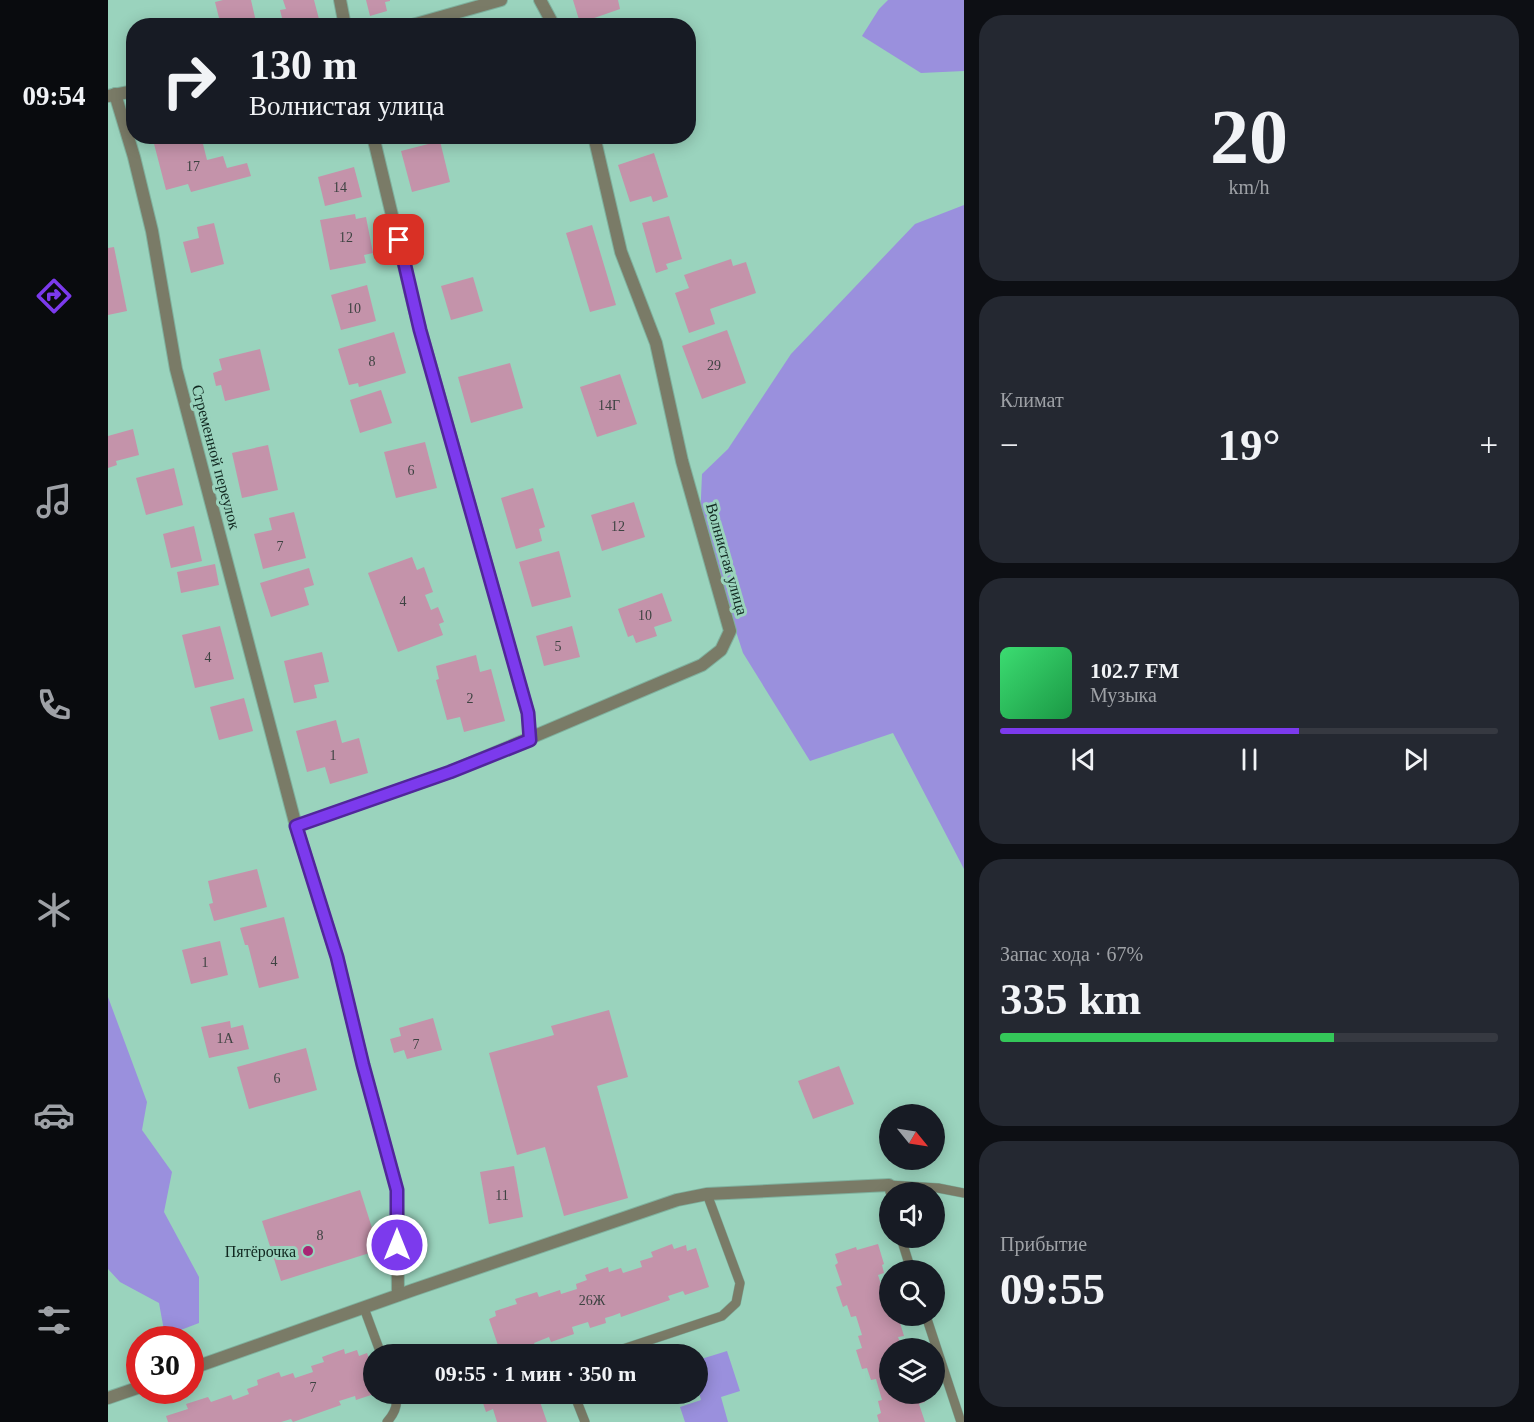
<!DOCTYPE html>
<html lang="ru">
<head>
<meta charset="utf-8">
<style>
	body { margin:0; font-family:Georgia,serif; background:#242831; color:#f1f3f6; height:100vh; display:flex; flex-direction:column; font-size:22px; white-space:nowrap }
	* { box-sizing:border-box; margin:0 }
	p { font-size:20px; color:#9ea1a6 }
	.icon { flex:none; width:33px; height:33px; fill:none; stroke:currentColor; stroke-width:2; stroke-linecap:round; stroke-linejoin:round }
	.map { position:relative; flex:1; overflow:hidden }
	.side { display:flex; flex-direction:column; gap:15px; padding:15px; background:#0d0f14; width:570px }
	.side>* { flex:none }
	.banner { position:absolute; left:18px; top:18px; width:570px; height:126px; border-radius:24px; box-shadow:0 3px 15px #0003; background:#171b24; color:#f1f3f6; overflow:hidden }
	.needle { width:39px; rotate:120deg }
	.buttons { position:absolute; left:771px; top:1104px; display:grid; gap:12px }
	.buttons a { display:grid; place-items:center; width:66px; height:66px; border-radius:50%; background:#171b24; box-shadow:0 3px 15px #0003; font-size:30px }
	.speed { position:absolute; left:18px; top:1326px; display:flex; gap:12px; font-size:30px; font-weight:700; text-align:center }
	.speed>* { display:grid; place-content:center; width:78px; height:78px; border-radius:50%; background:#171b24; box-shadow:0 3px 15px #0003; line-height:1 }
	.speed .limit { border:9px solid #d22; background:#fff; color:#111 }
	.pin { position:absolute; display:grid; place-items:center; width:51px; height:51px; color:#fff; margin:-26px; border-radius:12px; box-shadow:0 3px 9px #0006 }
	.me { position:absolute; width:66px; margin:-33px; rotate:0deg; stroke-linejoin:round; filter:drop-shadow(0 0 4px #0008) }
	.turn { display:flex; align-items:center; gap:21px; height:126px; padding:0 24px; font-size:27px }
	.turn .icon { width:78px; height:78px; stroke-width:2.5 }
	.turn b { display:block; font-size:42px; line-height:51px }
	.big { font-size:45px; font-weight:700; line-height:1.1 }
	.side .card { flex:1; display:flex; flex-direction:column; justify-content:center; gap:9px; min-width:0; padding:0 21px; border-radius:24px; background:#242831 }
	.side .dial { align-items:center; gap:0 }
	.dial b { font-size:78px; line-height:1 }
	.song { display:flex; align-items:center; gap:18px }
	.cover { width:72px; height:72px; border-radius:9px; background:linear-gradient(135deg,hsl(140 70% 55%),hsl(140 70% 35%)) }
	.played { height:6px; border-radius:3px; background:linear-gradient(90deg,#7c3aed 60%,#363941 60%) }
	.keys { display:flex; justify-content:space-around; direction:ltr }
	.heat { display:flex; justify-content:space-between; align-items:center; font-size:33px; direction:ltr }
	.charge { height:9px; border-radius:4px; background:linear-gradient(90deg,#34c759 67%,#363941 0) }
	.trip { position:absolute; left:255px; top:1344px; width:345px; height:60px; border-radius:30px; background:#171b24; box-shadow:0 3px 15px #0003; font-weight:700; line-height:60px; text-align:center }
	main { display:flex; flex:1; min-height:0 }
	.tab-bar { display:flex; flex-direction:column; width:108px; justify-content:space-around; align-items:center; background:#090b0e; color:#9ea1a6 }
	.tab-bar .icon { width:42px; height:42px }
	.tab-bar .selected { color:#7c3aed }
	.tab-bar b { font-size:27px; color:#f1f3f6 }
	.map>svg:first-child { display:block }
	.green { fill:#9a90dd }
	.building { fill:#c493aa }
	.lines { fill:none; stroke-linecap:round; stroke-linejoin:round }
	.service-casing { stroke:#7fb19e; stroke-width:10 }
	.minor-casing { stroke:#7fb19e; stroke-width:14 }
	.service { stroke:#7a7b67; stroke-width:9 }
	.minor { stroke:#7a7b67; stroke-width:12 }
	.route-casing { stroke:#51269a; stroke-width:15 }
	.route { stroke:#7c3aed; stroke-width:10 }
	.poi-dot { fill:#a82674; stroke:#9ad3bd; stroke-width:2 }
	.labels { text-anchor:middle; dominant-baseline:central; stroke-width:6; stroke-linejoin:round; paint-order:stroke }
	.number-label { font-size:14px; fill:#3e4342 }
	.street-label { font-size:16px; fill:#112820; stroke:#9ad3bd }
	.poi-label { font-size:16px; fill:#112820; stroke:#9ad3bd; text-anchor:end }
</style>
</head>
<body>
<main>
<nav class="tab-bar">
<b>09:54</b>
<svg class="icon selected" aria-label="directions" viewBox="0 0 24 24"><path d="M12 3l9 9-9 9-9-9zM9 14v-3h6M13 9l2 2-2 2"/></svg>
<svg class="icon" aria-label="music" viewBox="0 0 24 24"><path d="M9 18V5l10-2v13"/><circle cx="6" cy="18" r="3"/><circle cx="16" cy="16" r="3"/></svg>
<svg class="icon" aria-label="phone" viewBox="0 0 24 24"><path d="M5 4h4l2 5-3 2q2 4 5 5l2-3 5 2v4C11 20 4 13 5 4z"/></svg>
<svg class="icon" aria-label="climate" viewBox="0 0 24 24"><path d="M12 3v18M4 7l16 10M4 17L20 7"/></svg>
<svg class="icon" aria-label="car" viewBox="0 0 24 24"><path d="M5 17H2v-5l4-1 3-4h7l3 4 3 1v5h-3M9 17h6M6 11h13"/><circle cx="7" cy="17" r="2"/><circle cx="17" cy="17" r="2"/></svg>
<svg class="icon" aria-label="filters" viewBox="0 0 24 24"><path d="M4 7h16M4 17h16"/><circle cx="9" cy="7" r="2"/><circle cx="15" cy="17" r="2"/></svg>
</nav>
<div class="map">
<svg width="856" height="1422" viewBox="0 0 856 1422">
	<rect width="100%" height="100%" fill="#9ad3bd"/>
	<g class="green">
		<path d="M780 0H856V71L813 73 754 36 771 9Z"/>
		<path d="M856 205V869L785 733 702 761 635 653 592 521 594 474 620 449 683 354 807 224Z"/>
		<path d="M0 997 39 1102 34 1130 64 1172 56 1212 91 1277V1323L57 1336 51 1303 12 1282 0 1269Z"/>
		<path d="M619 1351 632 1391 613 1397 620 1422H577L572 1407 593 1400 590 1388V1360Z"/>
	</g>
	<g class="building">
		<path d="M115 0H143L149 26H113L107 2Z"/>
		<path d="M175 0H206L212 23 201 26H176L172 10 178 9Z"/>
		<path d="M258 0H282V1L277 2 279 11 262 16Z"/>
		<path d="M465 0H510L512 9 472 23Z"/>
		<path d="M44 136H93L99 160 115 156 119 168 139 163 143 176 83 192 80 184 58 190Z"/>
		<path d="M332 141 342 182 304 192 293 151Z"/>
		<path d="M546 153 560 197 545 202 543 196 522 202 510 165Z"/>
		<path d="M246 167 254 197 217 206 210 177Z"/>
		<path d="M247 214 248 219 258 217 265 253 256 255 258 263 222 270 212 220Z"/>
		<path d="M561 216 574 259 558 264 560 269 548 273 534 223Z"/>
		<path d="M106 223 116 264 83 273 75 242 91 238 89 227Z"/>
		<path d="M484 225 508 305 482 312 458 233Z"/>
		<path d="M6 247 19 311 0 315V248Z"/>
		<path d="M623 259 625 266 638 262 648 293 602 309 607 324 581 333 567 293 581 288 576 275Z"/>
		<path d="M365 277 375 311 343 320 333 286Z"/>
		<path d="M259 285 268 321 233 330 223 295Z"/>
		<path d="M619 330 638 383 594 399 574 346Z"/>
		<path d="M286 332 298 373 251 387 250 383 241 385 230 349Z"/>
		<path d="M152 349 162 390 117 401 113 385 108 386 105 373 114 370 111 359Z"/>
		<path d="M402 363 415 408 363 423 350 377Z"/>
		<path d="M512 374 529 424 489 437 472 387Z"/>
		<path d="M273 390 284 423 252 433 242 400Z"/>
		<path d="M25 429 31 455 8 461 9 465 0 468V436Z"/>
		<path d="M317 442 329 488 288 498 276 452Z"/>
		<path d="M160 445 170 490 134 498 124 453Z"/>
		<path d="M66 468 75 505 38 515 28 478Z"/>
		<path d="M425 488 437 527 431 529 434 541 408 549 393 498Z"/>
		<path d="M526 502 537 537 494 551 483 515Z"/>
		<path d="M186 512 198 558 155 569 146 534 164 530 161 518Z"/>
		<path d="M86 526 94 561 63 568 55 534Z"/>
		<path d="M451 551 463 597 424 607 411 562Z"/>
		<path d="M304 557 309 570 316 567 325 592 317 595 323 610 330 607 336 622 331 624 335 635 290 652 260 573Z"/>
		<path d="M107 564 111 585 73 593 69 572Z"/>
		<path d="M201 568 206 585 196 588 201 605 163 617 152 583Z"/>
		<path d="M554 593 564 621 546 627 549 636 528 643 525 635 520 637 510 609Z"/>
		<path d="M112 626 126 679 87 688 74 635Z"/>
		<path d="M464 626 472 657 436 666 428 636Z"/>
		<path d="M214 652 221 682 206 685 209 698 186 703 176 661Z"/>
		<path d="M368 655 372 672 383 669 397 721 356 732 352 717 339 720 328 680 331 679 328 666Z"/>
		<path d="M136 698 145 731 111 740 102 707Z"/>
		<path d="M228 720 234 743 251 738 260 773 222 784 217 767 199 772 188 731Z"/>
		<path d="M149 869 159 907 106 921 101 904 105 903 100 881Z"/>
		<path d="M176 917 191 978 151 988 140 945H137L132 928Z"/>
		<path d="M112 941 120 975 83 984 74 950Z"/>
		<path d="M501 1010 520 1077 489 1086 520 1198 456 1216 437 1147 409 1155 381 1053 446 1035 443 1026Z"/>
		<path d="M325 1018 334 1050 299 1059 296 1050 286 1053 282 1039 293 1036 291 1028Z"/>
		<path d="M122 1021 123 1028 135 1025 141 1049 101 1058 93 1027Z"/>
		<path d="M198 1048 209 1090 141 1109 129 1067Z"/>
		<path d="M731 1066 746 1104 705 1119 690 1081Z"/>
		<path d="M406 1166 415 1217 381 1224 372 1172Z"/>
		<path d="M252 1190 271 1250 173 1281 154 1221Z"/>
		<path d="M564 1244 566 1249 578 1245 579 1251 588 1248 601 1287 577 1295 575 1291 560 1296 562 1300 513 1317 512 1313 504 1316 497 1318 498 1323 482 1328 480 1322 464 1327 466 1334 443 1342 441 1337 426 1343 428 1347 415 1351 416 1354H393L381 1319 388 1316 387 1311 409 1304 407 1299 429 1292 431 1297 452 1290 453 1294 469 1289 468 1284 479 1280 477 1275 500 1267 501 1272 513 1268 515 1273 534 1267 532 1261 545 1257 543 1252Z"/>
		<path d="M770 1244 776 1264 774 1265 776 1273 770 1275 776 1294 782 1292V1316H790L796 1336 790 1337 794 1348H782V1394H815L817 1402 811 1404 817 1422H771L769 1415 773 1413 770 1401 774 1400 768 1379 763 1380 759 1368 754 1369 748 1350 754 1348 750 1336 754 1335 748 1316 743 1317 739 1305 735 1307 728 1287 734 1285 727 1265 730 1263 727 1254 748 1247 749 1250Z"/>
		<path d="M236 1349 237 1354 249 1350 251 1356 259 1353 266 1372V1394L248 1400 247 1396 231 1401 233 1405 185 1422 183 1419 173 1422H60L58 1416 80 1409 78 1404 100 1397 103 1402 123 1395 125 1400 141 1394 139 1389 150 1385 149 1380 171 1372 173 1377 185 1373 187 1378 205 1372 203 1366 216 1362 214 1357Z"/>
		<path d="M372 1394H421L423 1399 430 1396 439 1422H389L385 1409 378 1412Z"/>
	</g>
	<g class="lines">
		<g class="service-casing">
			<g id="service">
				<path d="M782 1192 781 1185 830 1188 856 1193"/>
				<path d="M793 1238 803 1270"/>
				<path d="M256 1308 273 1354"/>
				<path d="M818 1316 853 1422"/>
				<path d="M500 1354 614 1316 628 1303 632 1283 599 1194"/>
				<path d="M466 1394 477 1422"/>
				<path d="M279 1422C286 1414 291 1404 287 1394"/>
			</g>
		</g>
		<g class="minor-casing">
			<g id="minor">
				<path d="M232 0 237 26"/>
				<path d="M432 0 446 26"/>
				<path d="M301 26 393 0"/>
				<path d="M7 94 26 157 44 231 68 369 188 826 229 957 255 1065 289 1190 290 1295"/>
				<path d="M0 96 26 91"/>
				<path d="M265 136 306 307 420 713 422 740"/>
				<path d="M188 826 342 772 594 665 613 650 622 631 574 461 548 343 513 252 486 136"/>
				<path d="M82 1369 305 1290 569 1200 599 1194 781 1185"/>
				<path d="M0 1398 32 1387"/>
			</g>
		</g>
		<use href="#service" class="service"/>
		<use href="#minor" class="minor"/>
	</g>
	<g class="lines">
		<g class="route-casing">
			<path id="route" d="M289 1245V1190L255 1065 229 957 188 826 342 772 422 740 420 713 312 330 291 240"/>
		</g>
		<use href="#route" class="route"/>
	</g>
	<circle class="poi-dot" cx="200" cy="1251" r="6"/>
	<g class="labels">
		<g class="number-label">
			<text x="85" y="166">17</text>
			<text x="232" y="187">14</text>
			<text x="238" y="237">12</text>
			<text x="246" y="308">10</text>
			<text x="264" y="361">8</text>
			<text x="606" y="365">29</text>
			<text x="501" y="405">14Г</text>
			<text x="303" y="470">6</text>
			<text x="510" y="526">12</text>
			<text x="172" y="546">7</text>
			<text x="295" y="601">4</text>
			<text x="537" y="615">10</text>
			<text x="450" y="646">5</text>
			<text x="100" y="657">4</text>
			<text x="362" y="698">2</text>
			<text x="225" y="755">1</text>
			<text x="166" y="961">4</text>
			<text x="97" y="962">1</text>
			<text x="117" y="1038">1А</text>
			<text x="308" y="1044">7</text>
			<text x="169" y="1078">6</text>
			<text x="394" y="1195">11</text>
			<text x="212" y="1235">8</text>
			<text x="484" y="1300">26Ж</text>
			<text x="205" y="1387">7</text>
		</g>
		<g class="street-label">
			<text transform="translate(108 457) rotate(75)">Стременной переулок</text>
			<text transform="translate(619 559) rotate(74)">Волнистая улица</text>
		</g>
		<g class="poi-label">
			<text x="188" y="1251">Пятёрочка</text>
		</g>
	</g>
</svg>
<div class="buttons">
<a><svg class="needle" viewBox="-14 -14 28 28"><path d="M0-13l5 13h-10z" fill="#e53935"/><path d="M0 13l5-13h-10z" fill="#9ea1a6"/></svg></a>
<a><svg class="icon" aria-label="sound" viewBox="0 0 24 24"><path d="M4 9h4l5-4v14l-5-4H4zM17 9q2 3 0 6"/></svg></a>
<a><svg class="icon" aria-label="search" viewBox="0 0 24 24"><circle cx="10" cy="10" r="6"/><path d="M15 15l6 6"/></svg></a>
<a><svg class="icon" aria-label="layers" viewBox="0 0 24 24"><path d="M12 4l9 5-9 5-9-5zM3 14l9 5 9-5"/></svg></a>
</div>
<div class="speed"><div class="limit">30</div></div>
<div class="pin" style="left:291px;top:240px;background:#d93025"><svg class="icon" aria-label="arrive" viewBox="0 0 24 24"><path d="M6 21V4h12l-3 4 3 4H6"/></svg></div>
<svg class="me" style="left:289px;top:1245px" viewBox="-20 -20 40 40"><circle r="17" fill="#7c3aed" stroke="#fff" stroke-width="3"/><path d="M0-11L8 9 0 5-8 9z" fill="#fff"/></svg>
<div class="trip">09:55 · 1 мин · 350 m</div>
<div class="banner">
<div class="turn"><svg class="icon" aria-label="right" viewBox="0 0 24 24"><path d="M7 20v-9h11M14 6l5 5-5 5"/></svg><div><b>130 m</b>Волнистая улица</div></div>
</div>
</div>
<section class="side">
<div class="card dial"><b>20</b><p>km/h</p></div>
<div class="card"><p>Климат</p>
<div class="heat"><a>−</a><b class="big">19°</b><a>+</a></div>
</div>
<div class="card">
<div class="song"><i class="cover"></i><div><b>102.7 FM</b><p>Музыка</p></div></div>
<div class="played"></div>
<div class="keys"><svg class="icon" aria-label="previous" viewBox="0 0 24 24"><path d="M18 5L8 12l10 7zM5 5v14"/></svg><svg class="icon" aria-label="pause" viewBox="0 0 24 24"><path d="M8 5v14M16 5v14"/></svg><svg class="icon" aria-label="next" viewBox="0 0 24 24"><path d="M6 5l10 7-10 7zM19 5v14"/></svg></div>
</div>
<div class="card"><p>Запас хода · 67%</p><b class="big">335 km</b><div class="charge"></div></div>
<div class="card"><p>Прибытие</p><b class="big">09:55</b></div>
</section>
</main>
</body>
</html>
